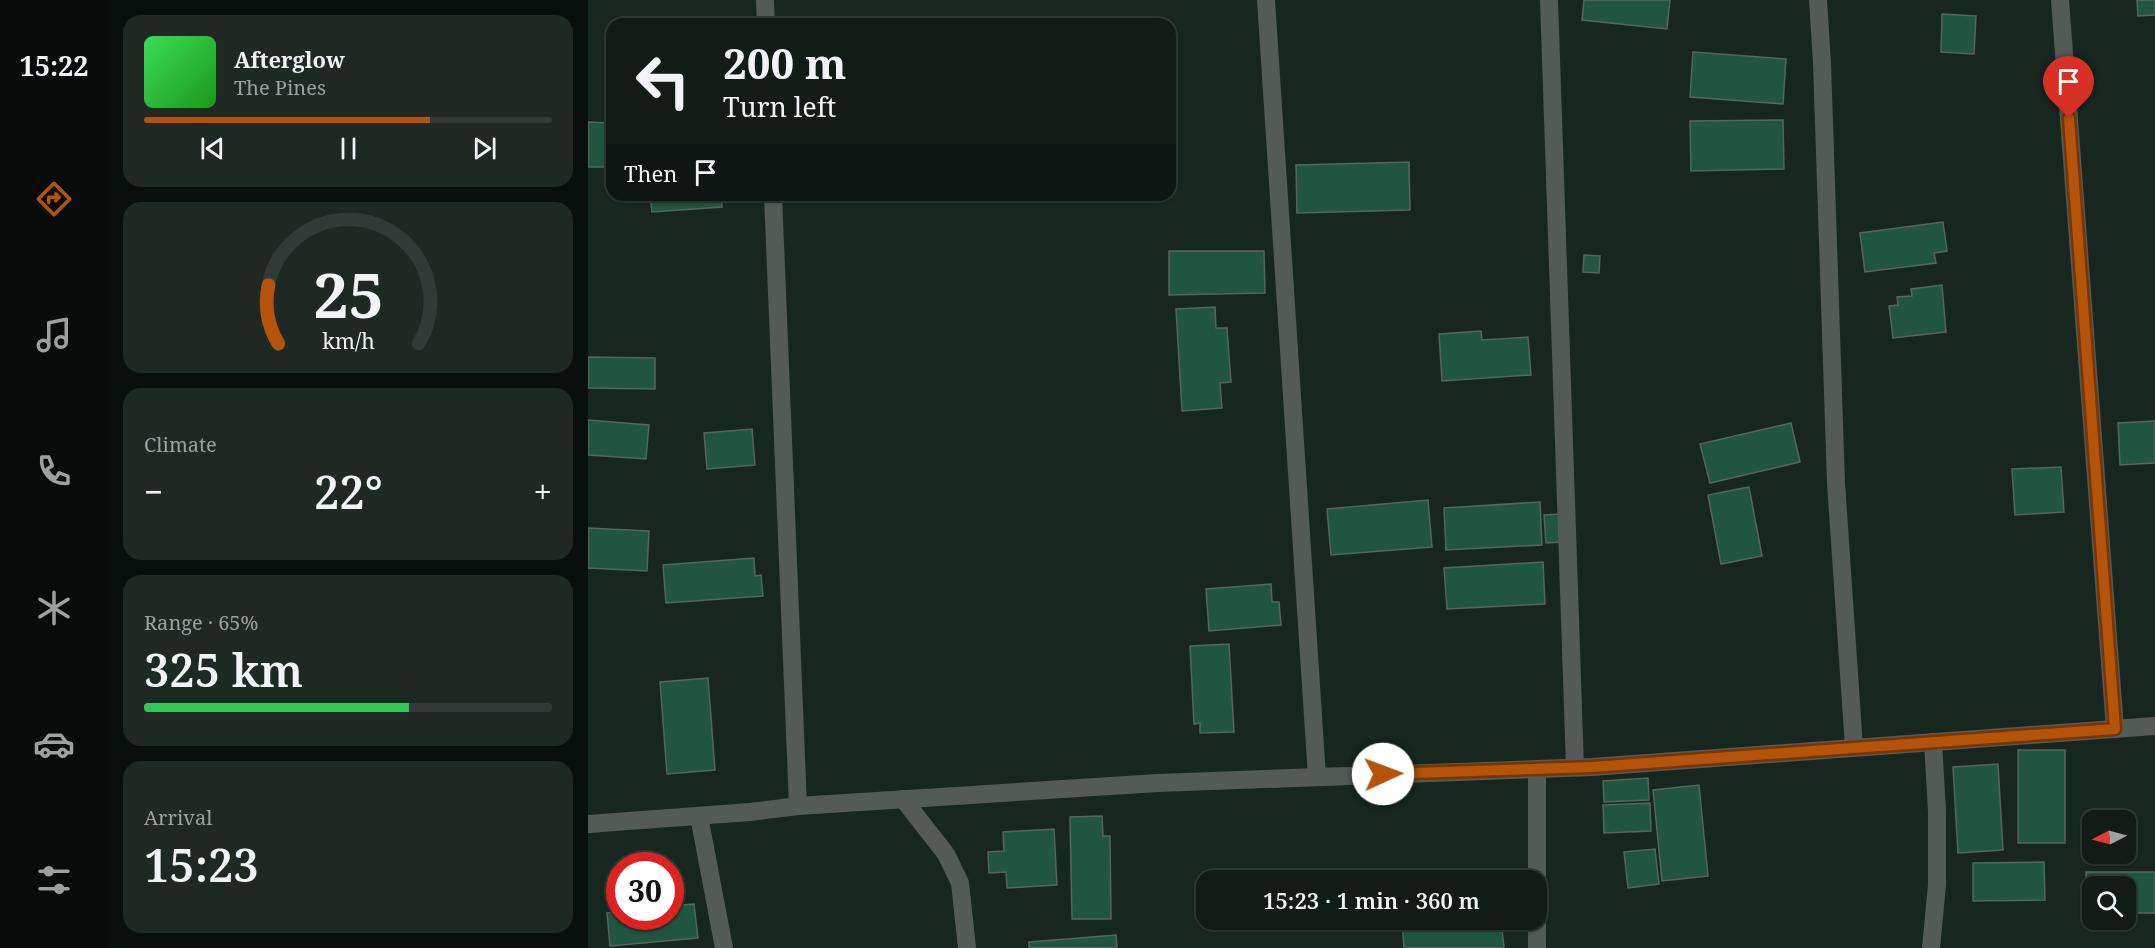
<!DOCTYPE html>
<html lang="en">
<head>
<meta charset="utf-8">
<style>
	body { margin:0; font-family:"Noto Serif",serif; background:#1e2924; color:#f1f3f6; height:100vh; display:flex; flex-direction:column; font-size:22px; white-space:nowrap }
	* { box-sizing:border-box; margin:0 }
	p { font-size:20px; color:#9ca1a1 }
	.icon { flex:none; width:33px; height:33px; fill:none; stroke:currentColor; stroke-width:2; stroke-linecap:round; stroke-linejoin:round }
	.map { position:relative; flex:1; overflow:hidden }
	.sheet { display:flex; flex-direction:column; gap:15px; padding:15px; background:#090f0d; width:480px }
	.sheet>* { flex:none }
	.hud { position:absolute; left:18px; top:18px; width:570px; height:183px; border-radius:18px; box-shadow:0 2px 4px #0004,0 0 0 2px #303a36; background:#111c17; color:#f1f3f6; overflow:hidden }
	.needle { width:39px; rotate:264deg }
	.buttons { position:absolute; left:1494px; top:810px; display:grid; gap:12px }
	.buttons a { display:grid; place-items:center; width:54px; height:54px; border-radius:12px; background:#111c17; box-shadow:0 2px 4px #0004,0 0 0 2px #303a36; font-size:30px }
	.speed { position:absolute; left:18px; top:852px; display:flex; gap:12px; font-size:30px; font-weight:700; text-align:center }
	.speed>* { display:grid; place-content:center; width:78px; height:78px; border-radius:50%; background:#111c17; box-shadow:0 2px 4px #0004,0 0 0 2px #303a36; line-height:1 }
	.speed .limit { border:9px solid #d22; background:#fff; color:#111 }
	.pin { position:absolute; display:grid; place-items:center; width:51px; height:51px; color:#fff; margin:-62px -26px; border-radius:50% 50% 50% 0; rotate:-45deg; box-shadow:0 0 6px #0007 }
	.pin .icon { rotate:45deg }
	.me { position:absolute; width:66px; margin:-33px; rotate:88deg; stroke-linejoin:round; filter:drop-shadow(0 0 4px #0008) }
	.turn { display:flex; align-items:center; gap:21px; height:126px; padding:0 18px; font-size:27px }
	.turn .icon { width:78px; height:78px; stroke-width:2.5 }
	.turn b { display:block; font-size:42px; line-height:51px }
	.then { display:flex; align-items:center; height:57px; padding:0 18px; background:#0003; gap:12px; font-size:22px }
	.big { font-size:45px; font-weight:600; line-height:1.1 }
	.sheet .tile { flex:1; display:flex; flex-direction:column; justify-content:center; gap:9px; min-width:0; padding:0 21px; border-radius:18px; background:#1e2924 }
	.sheet .dial { align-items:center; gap:0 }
	.dial svg { height:156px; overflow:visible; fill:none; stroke:#303a36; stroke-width:7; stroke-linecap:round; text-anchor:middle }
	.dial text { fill:#f1f3f6; stroke:none }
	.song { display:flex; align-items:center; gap:18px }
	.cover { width:72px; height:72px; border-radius:9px; background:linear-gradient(135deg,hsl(130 70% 55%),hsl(120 70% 35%)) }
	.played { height:6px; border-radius:3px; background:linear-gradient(90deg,#b45309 70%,#303a36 70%) }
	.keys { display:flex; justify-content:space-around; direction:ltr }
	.heat { display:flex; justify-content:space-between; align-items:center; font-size:33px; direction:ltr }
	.charge { height:9px; border-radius:4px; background:linear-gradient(90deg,#34c759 65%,#303a36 0) }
	.trip { position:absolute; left:608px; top:870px; width:351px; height:60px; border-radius:18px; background:#111c17; box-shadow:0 2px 4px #0004,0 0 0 2px #303a36; font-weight:600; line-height:60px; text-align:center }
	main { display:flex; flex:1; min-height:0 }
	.tabs { display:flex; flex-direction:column; width:108px; justify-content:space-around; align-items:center; background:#070b09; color:#9ca1a1 }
	.tabs .icon { width:42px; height:42px }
	.tabs .active { color:#b45309 }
	.tabs b { font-size:27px; color:#f1f3f6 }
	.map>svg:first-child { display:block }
	.building { fill:#205640; stroke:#55655d; stroke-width:1.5 }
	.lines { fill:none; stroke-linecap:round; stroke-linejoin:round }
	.minor { stroke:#545b57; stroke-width:18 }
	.route-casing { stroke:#753606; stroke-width:15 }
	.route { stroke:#b45309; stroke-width:10 }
</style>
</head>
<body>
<main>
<nav class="tabs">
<b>15:22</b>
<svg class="icon active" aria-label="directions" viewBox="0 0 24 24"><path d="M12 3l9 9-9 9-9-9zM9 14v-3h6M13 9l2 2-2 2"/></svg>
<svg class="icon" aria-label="music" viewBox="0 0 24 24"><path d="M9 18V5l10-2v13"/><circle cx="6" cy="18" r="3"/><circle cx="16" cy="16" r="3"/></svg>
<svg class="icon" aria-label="phone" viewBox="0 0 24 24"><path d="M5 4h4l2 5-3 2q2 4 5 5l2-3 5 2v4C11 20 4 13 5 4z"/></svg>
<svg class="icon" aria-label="climate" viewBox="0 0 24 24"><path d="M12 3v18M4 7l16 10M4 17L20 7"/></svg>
<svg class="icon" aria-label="car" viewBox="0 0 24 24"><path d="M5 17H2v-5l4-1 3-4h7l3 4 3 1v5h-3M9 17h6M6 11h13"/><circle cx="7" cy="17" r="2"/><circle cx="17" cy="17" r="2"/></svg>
<svg class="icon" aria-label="filters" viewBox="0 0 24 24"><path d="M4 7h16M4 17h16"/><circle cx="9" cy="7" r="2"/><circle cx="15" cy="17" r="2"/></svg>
</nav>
<section class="sheet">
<div class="tile">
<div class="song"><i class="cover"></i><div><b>Afterglow</b><p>The Pines</p></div></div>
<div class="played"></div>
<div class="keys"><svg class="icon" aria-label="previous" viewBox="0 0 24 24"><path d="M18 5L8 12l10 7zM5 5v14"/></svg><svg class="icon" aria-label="pause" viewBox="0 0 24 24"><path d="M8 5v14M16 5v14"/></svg><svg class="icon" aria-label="next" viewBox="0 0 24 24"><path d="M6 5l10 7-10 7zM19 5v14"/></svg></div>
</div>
<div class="tile dial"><svg viewBox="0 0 100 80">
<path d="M14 69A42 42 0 1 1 86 69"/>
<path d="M14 69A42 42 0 0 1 9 39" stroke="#b45309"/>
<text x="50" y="56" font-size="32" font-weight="700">25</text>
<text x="50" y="72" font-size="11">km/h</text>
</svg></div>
<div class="tile"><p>Climate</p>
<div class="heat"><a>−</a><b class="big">22°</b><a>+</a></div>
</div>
<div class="tile"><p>Range · 65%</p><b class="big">325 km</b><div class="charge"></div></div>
<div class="tile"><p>Arrival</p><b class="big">15:23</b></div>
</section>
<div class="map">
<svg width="1567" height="948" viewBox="0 0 1567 948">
	<rect width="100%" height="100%" fill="#17261f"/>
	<g class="building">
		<path d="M996 0H1082L1079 29 994 20Z"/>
		<path d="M1549 0H1567V15L1550 16Z"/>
		<path d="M1354 14 1388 16 1386 54 1353 52Z"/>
		<path d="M1105 52 1198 59 1195 104 1102 97Z"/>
		<path d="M1195 120 1196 169 1103 171 1102 121Z"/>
		<path d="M0 122 24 123V167H0Z"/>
		<path d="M821 162 822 210 709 213 708 165Z"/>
		<path d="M62 195H133L134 207 64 212Z"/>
		<path d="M1355 222 1359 251 1346 253 1348 263 1277 272 1272 233Z"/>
		<path d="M581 251H676L677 293 581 295Z"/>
		<path d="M996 255 1012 256 1011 273 995 272Z"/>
		<path d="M1354 285 1358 332 1305 338 1301 306 1310 305 1309 297 1324 296 1323 289Z"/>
		<path d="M627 307 628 328H639L643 382 632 383 634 408 594 411 588 309Z"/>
		<path d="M893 331 894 340 940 337 943 375 854 381 851 334Z"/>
		<path d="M0 357 67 358V389L0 388Z"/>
		<path d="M0 420 61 425 58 459 0 455Z"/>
		<path d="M1567 421V463L1532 465 1530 423Z"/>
		<path d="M1203 423 1212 462 1122 483 1112 444Z"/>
		<path d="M164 429 167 465 119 469 116 433Z"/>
		<path d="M1473 467 1476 512 1427 515 1424 469Z"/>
		<path d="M1161 487 1174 556 1133 564 1120 495Z"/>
		<path d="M840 500 844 547 743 555 739 509Z"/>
		<path d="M952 502 954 545 858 550 856 508Z"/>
		<path d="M971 514 974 542 958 543 956 515Z"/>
		<path d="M0 528 61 531 59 571 0 568Z"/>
		<path d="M166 558 167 576 173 575 175 596 78 603 75 565Z"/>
		<path d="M955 562 957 604 859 609 856 568Z"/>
		<path d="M683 584 684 602H691L693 625 621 631 618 589Z"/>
		<path d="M641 644 646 732 612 733V723L606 724 602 646Z"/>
		<path d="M120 678 127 770 79 774 72 682Z"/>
		<rect x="1430" y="750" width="47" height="93"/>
		<path d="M1410 764 1415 850 1370 853 1365 767Z"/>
		<path d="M1060 778 1061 800 1016 802 1015 781Z"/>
		<path d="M1111 785 1120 876 1074 881 1065 790Z"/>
		<path d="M1062 803 1063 831 1016 833 1015 805Z"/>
		<path d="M514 816 515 836H522L523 919H484L482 817Z"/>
		<path d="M466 829 469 885 419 888 418 872 401 873 400 852 416 851 415 832Z"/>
		<path d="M1067 849 1071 884 1040 888 1036 852Z"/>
		<path d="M1456 862 1457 900 1385 901V863Z"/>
		<path d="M1498 872H1567V913H1538V886H1504V913H1498Z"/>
		<path d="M106 904 110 938 22 946 19 913 32 911V916H82V906Z"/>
		<path d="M814 920H913L916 948H816Z"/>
		<path d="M528 935 529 948H441V942Z"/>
	</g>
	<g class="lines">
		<g class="minor">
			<path d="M177 0 178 24"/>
			<path d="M678 0 729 777"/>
			<path d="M961 0 987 767"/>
			<path d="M1230 0 1234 63 1248 483 1266 747"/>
			<path d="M1472 0 1527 729"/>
			<path d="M185 195 210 806"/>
			<path d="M315 799 358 854 372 883 379 948"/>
			<path d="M111 816 136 948"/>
			<path d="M0 824 162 812 210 806 570 783 1004 767 1567 726"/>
			<path d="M949 948V769"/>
			<path d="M1343 948 1349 885V811L1345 742"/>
		</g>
	</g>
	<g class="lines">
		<g class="route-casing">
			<path id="route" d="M795 774 1004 767 1527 729 1481 118"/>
		</g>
		<use href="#route" class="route"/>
	</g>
</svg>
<div class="buttons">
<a><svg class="needle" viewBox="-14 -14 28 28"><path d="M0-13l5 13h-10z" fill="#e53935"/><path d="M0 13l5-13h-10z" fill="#9ca1a1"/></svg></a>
<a><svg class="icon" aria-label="search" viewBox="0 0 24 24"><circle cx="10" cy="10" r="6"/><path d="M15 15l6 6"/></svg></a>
</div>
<div class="speed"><div class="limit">30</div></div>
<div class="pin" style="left:1481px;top:118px;background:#d93025"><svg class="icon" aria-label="arrive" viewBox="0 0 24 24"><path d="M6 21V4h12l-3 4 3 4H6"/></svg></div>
<svg class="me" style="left:795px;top:774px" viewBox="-20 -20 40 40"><circle r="19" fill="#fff"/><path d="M0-13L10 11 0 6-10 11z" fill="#b45309"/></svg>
<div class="trip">15:23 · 1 min · 360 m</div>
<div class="hud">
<div class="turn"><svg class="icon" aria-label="left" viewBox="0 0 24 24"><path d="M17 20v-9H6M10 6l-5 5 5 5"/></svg><div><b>200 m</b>Turn left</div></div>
<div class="then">Then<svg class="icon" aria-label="arrive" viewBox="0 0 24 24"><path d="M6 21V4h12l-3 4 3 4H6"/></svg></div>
</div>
</div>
</main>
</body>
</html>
